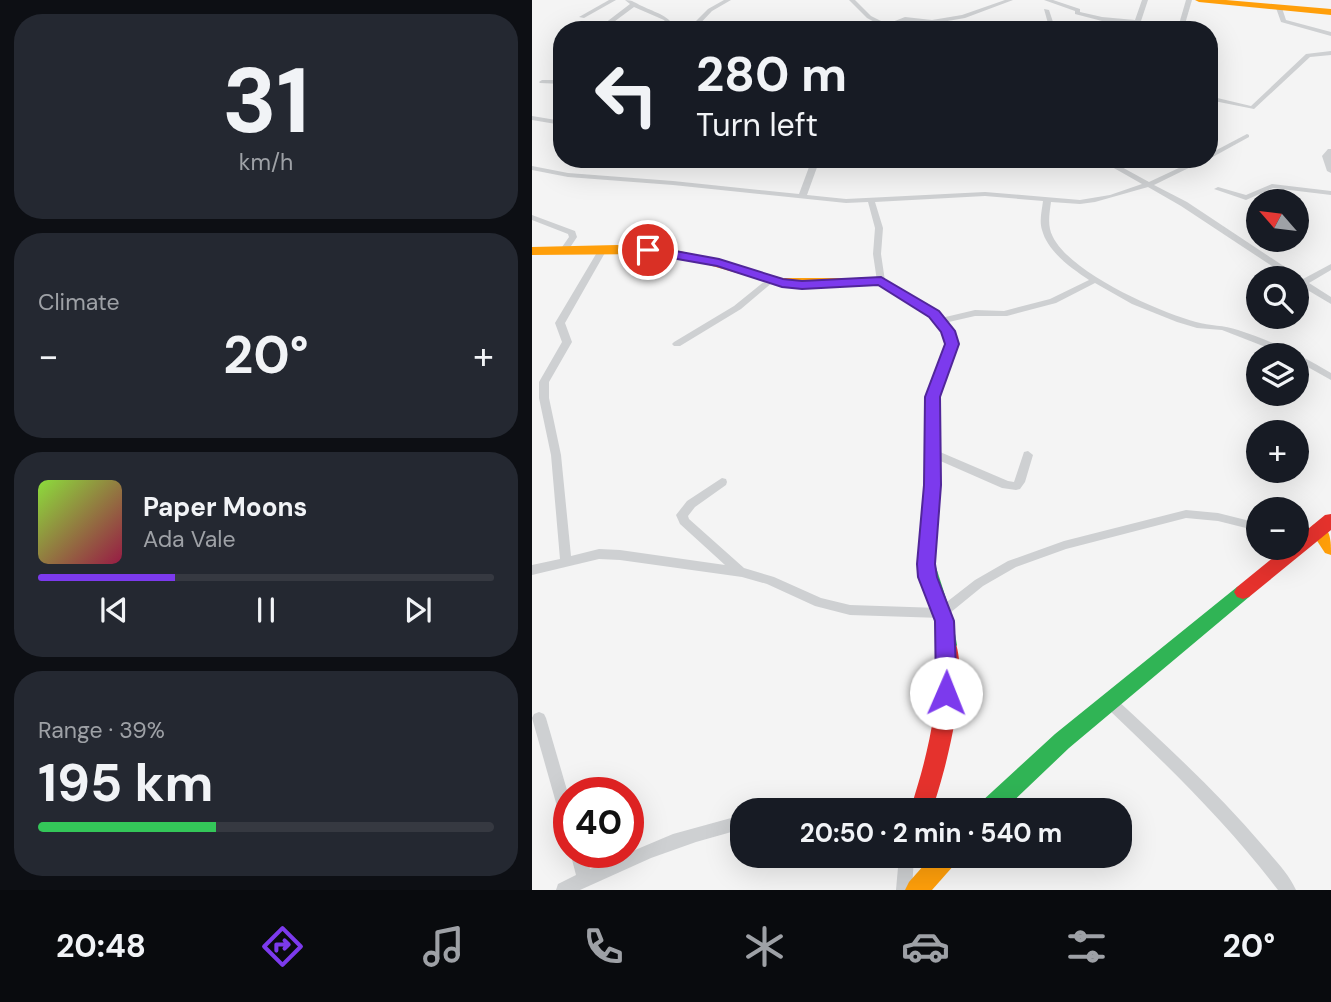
<!DOCTYPE html>
<html lang="en">
<head>
<meta charset="utf-8">
<style>
	body { margin:0; font-family:"DM Sans",sans-serif; background:#242831; color:#f1f3f6; height:100vh; display:flex; flex-direction:column; font-size:26px; white-space:nowrap }
	* { box-sizing:border-box; margin:0 }
	p { font-size:23px; color:#9ea1a6 }
	.icon { flex:none; width:38px; height:38px; fill:none; stroke:currentColor; stroke-width:2; stroke-linecap:round; stroke-linejoin:round }
	.map { position:relative; flex:1; overflow:hidden }
	.details { display:flex; flex-direction:column; gap:14px; padding:14px; background:#0d0f14; width:532px }
	.details>* { flex:none }
	.guide { position:absolute; left:21px; top:21px; width:665px; height:147px; border-radius:28px; box-shadow:0 7px 28px #0002; background:#171b24; color:#f1f3f6; overflow:hidden }
	.needle { width:46px; rotate:298deg }
	.tools { position:absolute; left:714px; top:189px; display:grid; gap:14px }
	.tools a { display:grid; place-items:center; width:63px; height:63px; border-radius:50%; background:#171b24; box-shadow:0 7px 28px #0002; font-size:35px }
	.speed { position:absolute; left:21px; top:777px; display:flex; gap:14px; font-size:35px; font-weight:700; text-align:center }
	.speed>* { display:grid; place-content:center; width:91px; height:91px; border-radius:50%; background:#171b24; box-shadow:0 7px 28px #0002; line-height:1 }
	.speed .limit { border:10px solid #d22; background:#fff; color:#111 }
	.pin { position:absolute; display:grid; place-items:center; width:60px; height:60px; color:#fff; margin:-30px; border:4px solid #fff; border-radius:50%; box-shadow:0 2px 7px #0007 }
	.me { position:absolute; width:77px; margin:-38px; rotate:1deg; stroke-linejoin:round; filter:drop-shadow(0 0 5px #0008) }
	.turn { display:flex; align-items:center; gap:24px; height:147px; padding:0 28px; font-size:32px }
	.turn .icon { width:91px; height:91px; stroke-width:2.5 }
	.turn b { display:block; font-size:49px; line-height:60px }
	.big { font-size:52px; font-weight:700; line-height:1.1 }
	.details .card { flex:1; display:flex; flex-direction:column; justify-content:center; gap:10px; min-width:0; padding:0 24px; border-radius:28px; background:#242831 }
	.details .dial { align-items:center; gap:0 }
	.dial b { font-size:91px; line-height:1 }
	.song { display:flex; align-items:center; gap:21px }
	.cover { width:84px; height:84px; border-radius:10px; background:linear-gradient(135deg,hsl(90 70% 55%),hsl(340 70% 35%)) }
	.played { height:7px; border-radius:4px; background:linear-gradient(90deg,#7c3aed 30%,#363941 30%) }
	.keys { display:flex; justify-content:space-around; direction:ltr }
	.heat { display:flex; justify-content:space-between; align-items:center; font-size:38px; direction:ltr }
	.charge { height:10px; border-radius:5px; background:linear-gradient(90deg,#34c759 39%,#363941 0) }
	.trip { position:absolute; left:198px; top:798px; width:402px; height:70px; border-radius:28px; background:#171b24; box-shadow:0 7px 28px #0002; font-weight:700; line-height:70px; text-align:center }
	.dock { display:flex; height:112px; justify-content:space-around; align-items:center; background:#090b0e; color:#9ea1a6 }
	.dock .icon { width:49px; height:49px }
	.dock .active { color:#7c3aed }
	.dock b { font-size:32px; color:#f1f3f6 }
	main { display:flex; flex:1; min-height:0 }
	.map>svg:first-child { display:block }
	.lines { fill:none; stroke-linecap:round; stroke-linejoin:round }
	.street { fill:#ced0d2; fill-rule:evenodd }
	.fast { fill:#30b455; fill-rule:evenodd }
	.slow { fill:#ff9f0a; fill-rule:evenodd }
	.jam { fill:#e5322d; fill-rule:evenodd }
	.route { fill:#7c3aed; stroke:#51269a; stroke-width:2 }
</style>
</head>
<body>
<main>
<section class="details">
<div class="card dial"><b>31</b><p>km/h</p></div>
<div class="card"><p>Climate</p>
<div class="heat"><a>−</a><b class="big">20°</b><a>+</a></div>
</div>
<div class="card">
<div class="song"><i class="cover"></i><div><b>Paper Moons</b><p>Ada Vale</p></div></div>
<div class="played"></div>
<div class="keys"><svg class="icon" aria-label="previous" viewBox="0 0 24 24"><path d="M18 5L8 12l10 7zM5 5v14"/></svg><svg class="icon" aria-label="pause" viewBox="0 0 24 24"><path d="M8 5v14M16 5v14"/></svg><svg class="icon" aria-label="next" viewBox="0 0 24 24"><path d="M6 5l10 7-10 7zM19 5v14"/></svg></div>
</div>
<div class="card"><p>Range · 39%</p><b class="big">195 km</b><div class="charge"></div></div>
</section>
<div class="map">
<svg width="799" height="890" viewBox="0 0 799 890">
	<rect width="100%" height="100%" fill="#f4f4f4"/>
	<g class="lines">
		<g class="street">
			<path d="M77 0H84L52 18 47 17Z"/>
			<path d="M93 0C101 0 103 3 110 6 124 13 137 15 145 30H139L132 20 102 7 71 30H64L98 4Z"/>
			<path d="M192 0H199L180 11 162 30H155L176 9Z"/>
			<path d="M317 0H323L339 16 355 24 373 17 400 20 430 15 473 0H481L433 18 404 23 419 30C404 30 390 20 375 21 363 22 356 30 343 30L350 26 335 18Z"/>
			<path d="M512 0H521L548 9V12L570 17 603 20 610 0H616L606 30H600L602 23 570 21 543 14V11Z"/>
			<path d="M654 0H660L653 24 650 26 647 24Z"/>
			<path d="M747 6 750 8 754 20 799 32V36L749 22 744 8Z"/>
			<path d="M512 9 517 10 522 25 535 30H525L517 27Z"/>
			<path d="M799 51V55L778 57 722 109 677 100V96L719 106 774 54Z"/>
			<path d="M10 80H30V84L8 83 7 82Z"/>
			<path d="M0 116 30 121V125L0 120Z"/>
			<path d="M715 134 717 135V137L677 159V154Z"/>
			<path d="M796 149H799V173L795 171 790 156Z"/>
			<path d="M280 159H288L275 195 314 199 453 192 548 200 578 195 610 184 566 159H575L617 182 666 159H675L622 185 655 202 771 279 799 264V270L777 283 799 297V304L767 285 765 283V278H758L649 206 616 187 563 202 548 204 519 202C518 210 516 220 518 229 527 269 627 312 664 322 678 326 692 325 706 330 740 341 769 355 799 373V380L765 361V355H754L690 330 665 328 645 322 600 304 563 283 524 303 475 316H443L408 324 405 323 403 321 405 319 443 310 472 311 518 299 557 280C539 268 516 252 510 230 507 221 510 210 511 201L453 196 343 202 351 228 349 254 353 281 349 284 345 281 341 254 343 228 336 202 314 203 141 185 36 177 0 170V166L36 173 141 181 267 194Z"/>
			<path d="M740 184 799 191V195L741 188 714 200 682 189 686 187 714 195Z"/>
			<path d="M0 215 43 231 45 237 35 252H32L28 250 37 237 36 234 0 220Z"/>
			<path d="M67 249H70L74 251 33 323 40 342 17 382V398L29 455 39 556 67 549 88 550 193 565 148 524 144 515 155 501 190 478 194 479 195 482 194 485 163 507 156 516 157 519 212 568 242 577 289 598 318 605 407 608 443 580 476 561 532 541 654 510 686 513 726 523V531L686 521 654 518 534 549 484 567 451 586 413 617 409 618 318 615 283 606 235 584 210 577 88 560 67 559 0 575V565L28 559 19 455 7 398V382L30 342 23 323Z"/>
			<path d="M238 277 241 278V282L209 309 148 346H142L140 344 142 342 202 306Z"/>
			<path d="M401 449 476 481 482 482 492 452 496 451 501 455 493 482 488 489 484 490 470 488 397 456 396 453Z"/>
			<path d="M579 697 584 699C635 746 687 794 732 847 743 860 757 874 764 890H746C695 823 635 765 574 707L572 703 574 699Z"/>
			<path d="M7 712 12 714 14 718 37 797V831L32 829 30 824 0 718 2 714Z"/>
			<path d="M295 798 338 803 343 805 345 810H255L257 805Z"/>
			<path d="M210 815V829L164 842 119 858 48 890H24L26 884 44 875 38 852H53L58 869 141 834Z"/>
			<path d="M367 856H382L380 890H364Z"/>
		</g>
		<g class="fast">
			<path d="M349 277 407 311 423 331 427 344 408 397 409 485 403 564 420 617 425 645 422 651 415 653 408 651 402 617 385 564 393 485 394 397 413 344 409 332 397 317 346 285 325 286 319 282 325 278Z"/>
			<path d="M711 585 717 587 720 592 717 597 537 748 472 810H446L449 802 523 734 705 587Z"/>
		</g>
		<g class="slow">
			<path d="M663 0H694L799 9V15L667 2Z"/>
			<path d="M85 245 148 251 250 278H325L331 282 325 286H250L159 260 118 254 0 255V247Z"/>
			<path d="M787 523C799 528 799 542 799 555L793 553 778 530 781 525Z"/>
			<path d="M400 856H426L423 864 400 890H373L377 882Z"/>
		</g>
		<g class="jam">
			<path d="M799 514V530L717 597 711 599 705 597 702 592 705 587 753 548H765V538L793 515Z"/>
			<path d="M415 637 422 639C439 675 413 773 400 810H378C396 755 408 704 405 645L408 639Z"/>
		</g>
	</g>
	<path class="route" d="M116 246 187 259 251 279 270 281 349 277 407 311 423 331 427 344 408 397 409 485 403 564 405 577 422 621 425 693 422 700 414 702 407 700 404 693 403 621 386 577 385 564 392 485 393 397 413 344 409 332 397 317 346 285 270 289 250 287 185 266 111 253V247Z"/>
</svg>
<div class="tools">
<a><svg class="needle" viewBox="-14 -14 28 28"><path d="M0-13l5 13h-10z" fill="#e53935"/><path d="M0 13l5-13h-10z" fill="#9ea1a6"/></svg></a>
<a><svg class="icon" aria-label="search" viewBox="0 0 24 24"><circle cx="10" cy="10" r="6"/><path d="M15 15l6 6"/></svg></a>
<a><svg class="icon" aria-label="layers" viewBox="0 0 24 24"><path d="M12 4l9 5-9 5-9-5zM3 14l9 5 9-5"/></svg></a>
<a>+</a>
<a>−</a>
</div>
<div class="speed"><div class="limit">40</div></div>
<div class="pin" style="left:116px;top:250px;background:#d93025"><svg class="icon" aria-label="arrive" viewBox="0 0 24 24"><path d="M6 21V4h12l-3 4 3 4H6"/></svg></div>
<svg class="me" style="left:414px;top:693px" viewBox="-20 -20 40 40"><circle r="19" fill="#fff"/><path d="M0-13L10 11 0 6-10 11z" fill="#7c3aed"/></svg>
<div class="trip">20:50 · 2 min · 540 m</div>
<div class="guide">
<div class="turn"><svg class="icon" aria-label="left" viewBox="0 0 24 24"><path d="M17 20v-9H6M10 6l-5 5 5 5"/></svg><div><b>280 m</b>Turn left</div></div>
</div>
</div>
</main>
<nav class="dock">
<b>20:48</b>
<svg class="icon active" aria-label="directions" viewBox="0 0 24 24"><path d="M12 3l9 9-9 9-9-9zM9 14v-3h6M13 9l2 2-2 2"/></svg>
<svg class="icon" aria-label="music" viewBox="0 0 24 24"><path d="M9 18V5l10-2v13"/><circle cx="6" cy="18" r="3"/><circle cx="16" cy="16" r="3"/></svg>
<svg class="icon" aria-label="phone" viewBox="0 0 24 24"><path d="M5 4h4l2 5-3 2q2 4 5 5l2-3 5 2v4C11 20 4 13 5 4z"/></svg>
<svg class="icon" aria-label="climate" viewBox="0 0 24 24"><path d="M12 3v18M4 7l16 10M4 17L20 7"/></svg>
<svg class="icon" aria-label="car" viewBox="0 0 24 24"><path d="M5 17H2v-5l4-1 3-4h7l3 4 3 1v5h-3M9 17h6M6 11h13"/><circle cx="7" cy="17" r="2"/><circle cx="17" cy="17" r="2"/></svg>
<svg class="icon" aria-label="filters" viewBox="0 0 24 24"><path d="M4 7h16M4 17h16"/><circle cx="9" cy="7" r="2"/><circle cx="15" cy="17" r="2"/></svg>
<b>20°</b>
</nav>
</body>
</html>
